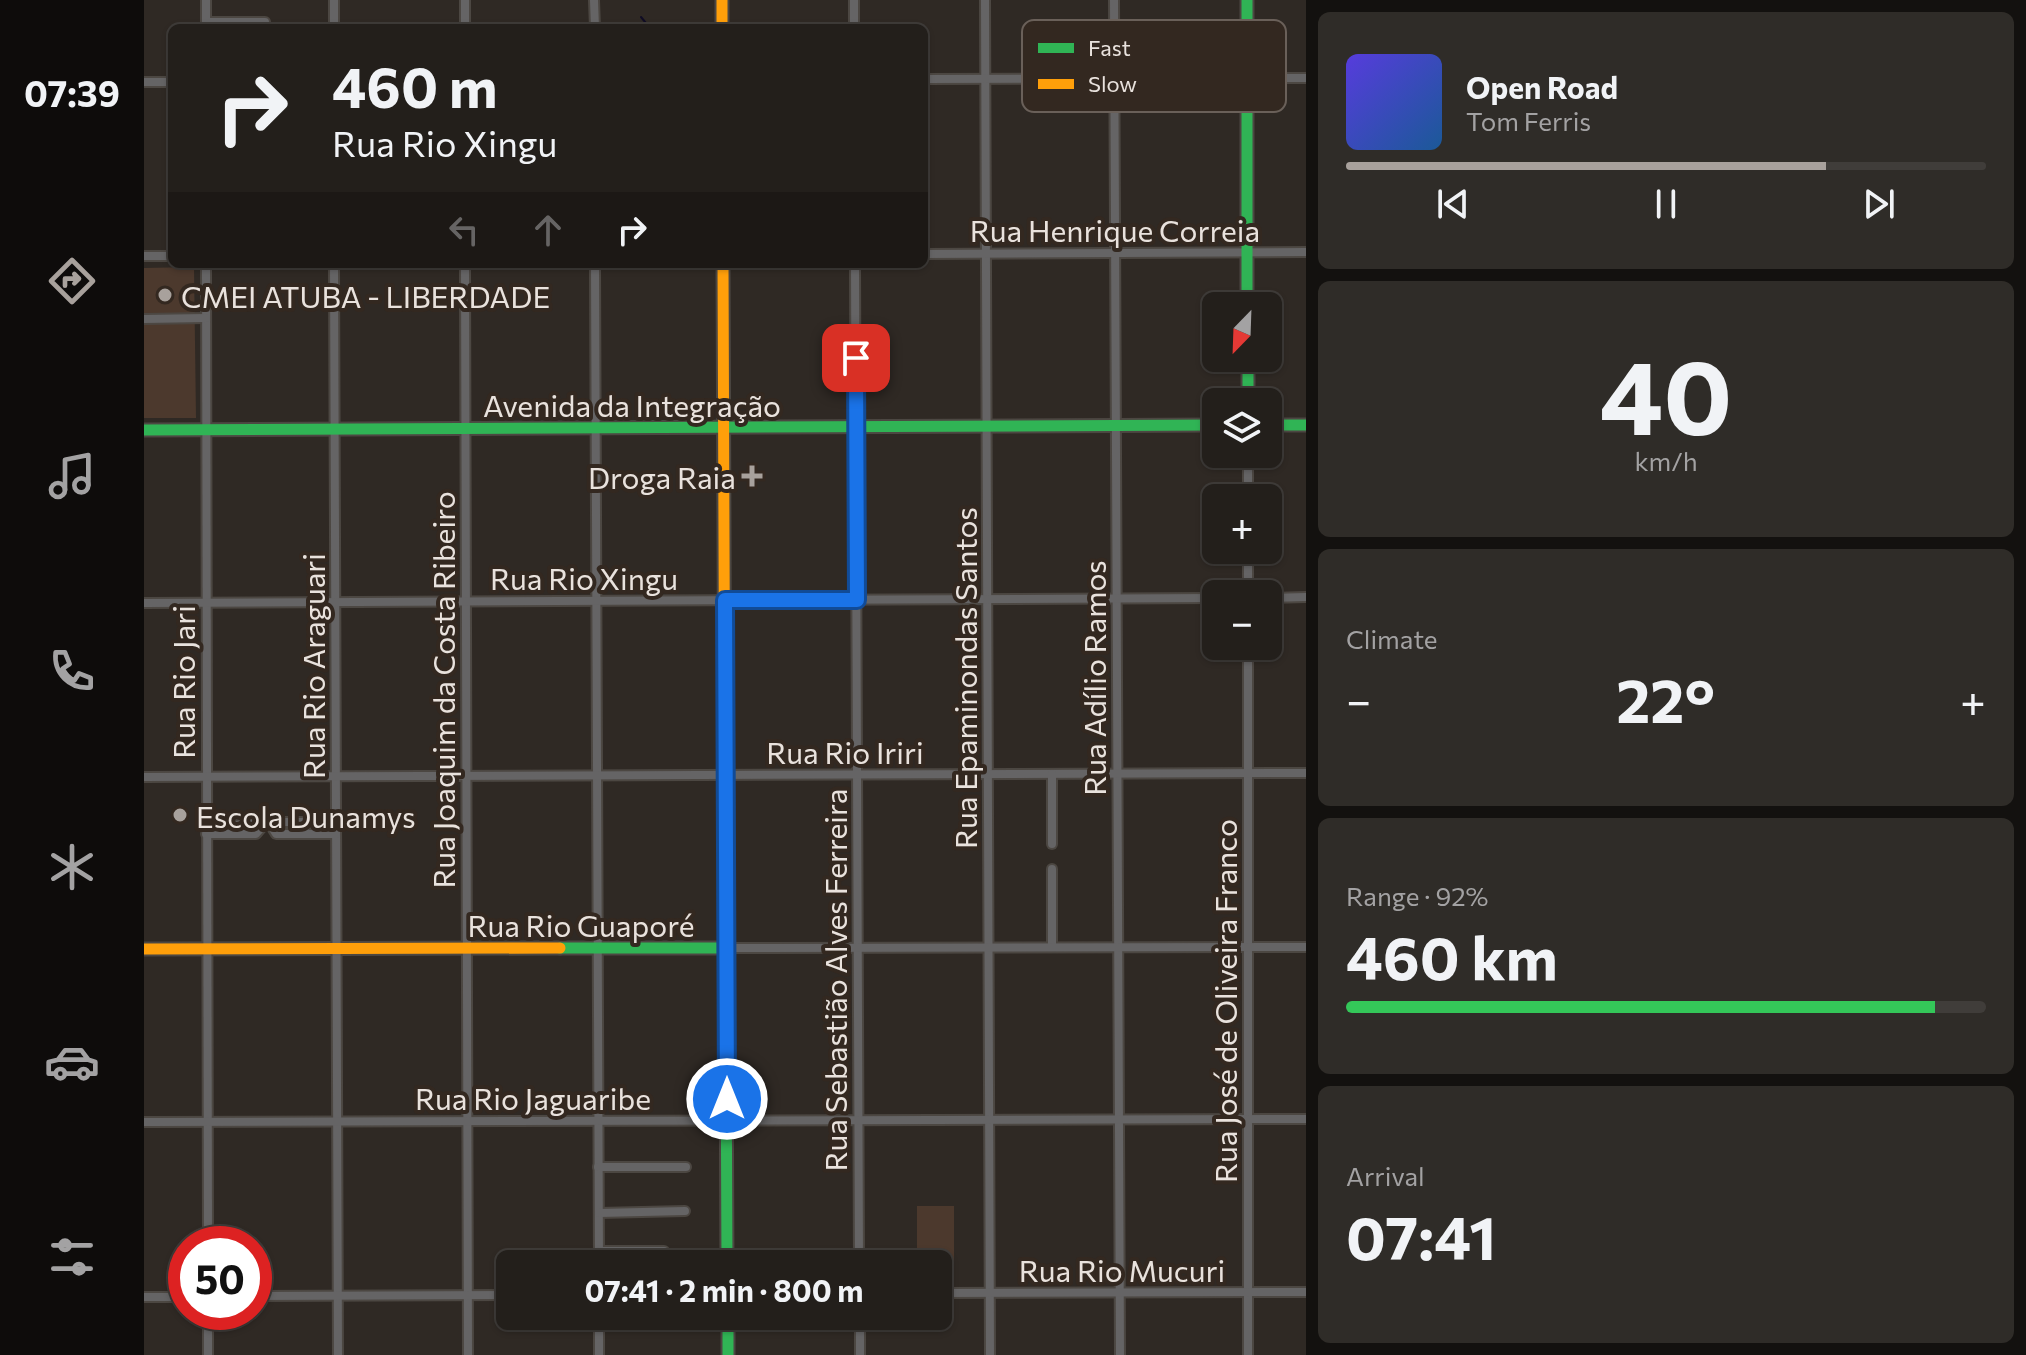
<!DOCTYPE html>
<html lang="en">
<head>
<meta charset="utf-8">
<style>
	body { margin:0; font-family:Commissioner,sans-serif; background:#2f2c28; color:#f1f3f6; height:100vh; display:flex; flex-direction:column; font-size:30px; white-space:nowrap }
	* { box-sizing:border-box; margin:0 }
	p { font-size:26px; color:#a3a2a3 }
	.icon { flex:none; width:44px; height:44px; fill:none; stroke:currentColor; stroke-width:2; stroke-linecap:round; stroke-linejoin:round }
	.map { position:relative; flex:1; overflow:hidden }
	.side { display:flex; flex-direction:column; gap:12px; padding:12px; background:#13110f; width:720px }
	.side>* { flex:none }
	.guide { position:absolute; left:24px; top:24px; width:760px; height:244px; border-radius:12px; box-shadow:0 2px 6px #0004,0 0 0 2px #403d3a; background:#231f1b; color:#f1f3f6; overflow:hidden }
	.needle { width:52px; rotate:203deg }
	.fabs { position:absolute; left:1058px; top:292px; display:grid; gap:16px }
	.fabs a { display:grid; place-items:center; width:80px; height:80px; border-radius:12px; background:#231f1b; box-shadow:0 2px 6px #0004,0 0 0 2px #403d3a; font-size:40px }
	.speed { position:absolute; left:24px; top:1226px; display:flex; gap:16px; font-size:40px; font-weight:700; text-align:center }
	.speed>* { display:grid; place-content:center; width:104px; height:104px; border-radius:50%; background:#231f1b; box-shadow:0 2px 6px #0004,0 0 0 2px #403d3a; line-height:1 }
	.speed .limit { border:12px solid #d22; background:#fff; color:#111 }
	.pin { position:absolute; display:grid; place-items:center; width:68px; height:68px; color:#fff; margin:-34px; border-radius:16px; box-shadow:0 4px 12px #0006 }
	.me { position:absolute; width:88px; margin:-44px; rotate:0deg; stroke-linejoin:round; filter:drop-shadow(0 0 6px #0008) }
	.turn { display:flex; align-items:center; gap:28px; height:168px; padding:0 32px; font-size:36px }
	.turn .icon { width:104px; height:104px; stroke-width:2.5 }
	.turn b { display:block; font-size:56px; line-height:68px }
	.lanes { display:flex; align-items:center; height:76px; padding:0 32px; background:#0003; justify-content:center; gap:40px; direction:ltr }
	.lanes .off { opacity:.35 }
	.big { font-size:60px; font-weight:700; line-height:1.1 }
	.side .widget { flex:1; display:flex; flex-direction:column; justify-content:center; gap:12px; min-width:0; padding:0 28px; border-radius:12px; background:#2f2c28 }
	.side .dial { align-items:center; gap:0 }
	.dial b { font-size:104px; line-height:1 }
	.song { display:flex; align-items:center; gap:24px }
	.cover { width:96px; height:96px; border-radius:12px; background:linear-gradient(135deg,hsl(250 70% 55%),hsl(210 70% 35%)) }
	.played { height:8px; border-radius:4px; background:linear-gradient(90deg,#a8a19c 75%,#403d3a 75%) }
	.keys { display:flex; justify-content:space-around; direction:ltr }
	.heat { display:flex; justify-content:space-between; align-items:center; font-size:44px; direction:ltr }
	.charge { height:12px; border-radius:6px; background:linear-gradient(90deg,#34c759 92%,#403d3a 0) }
	.trip { position:absolute; left:352px; top:1250px; width:456px; height:80px; border-radius:12px; background:#231f1b; box-shadow:0 2px 6px #0004,0 0 0 2px #403d3a; font-weight:700; line-height:80px; text-align:center }
	main { display:flex; flex:1; min-height:0 }
	.menu { display:flex; flex-direction:column; width:144px; justify-content:space-around; align-items:center; background:#0e0c0b; color:#a3a2a3 }
	.menu .icon { width:56px; height:56px }
	.menu .current { color:#a8a19c }
	.menu b { font-size:36px; color:#f1f3f6 }
	.map>svg:first-child { display:block }
	.green { fill:#4c392d }
	.lines { fill:none; stroke-linecap:round; stroke-linejoin:round }
	.stream { stroke:#100c25; stroke-width:2 }
	.street-casing { stroke:#4c4742; stroke-width:12 }
	.fast-casing { stroke:#4c4742; stroke-width:15 }
	.slow-casing { stroke:#4c4742; stroke-width:15 }
	.street { stroke:#656465; stroke-width:8 }
	.fast { stroke:#30b455; stroke-width:11 }
	.slow { stroke:#ff9f0a; stroke-width:11 }
	.route-casing { stroke:#114b97; stroke-width:20 }
	.route { stroke:#1a73e8; stroke-width:14 }
	.poi-dot { fill:#a8a19c; stroke:#332820; stroke-width:3 }
	.labels { text-anchor:middle; dominant-baseline:central; stroke-width:8; stroke-linejoin:round; paint-order:stroke }
	.street-label { font-size:30px; fill:#e9e2dd; stroke:#332820 }
	.poi-label { font-size:30px; fill:#e9e2dd; stroke:#332820; text-anchor:start }
	.key { fill:#332820; stroke:#6a6059; stroke-width:2 }
	.key-label { font-size:22px; fill:#e9e2dd }
</style>
</head>
<body>
<main>
<nav class="menu">
<b>07:39</b>
<svg class="icon current" aria-label="directions" viewBox="0 0 24 24"><path d="M12 3l9 9-9 9-9-9zM9 14v-3h6M13 9l2 2-2 2"/></svg>
<svg class="icon" aria-label="music" viewBox="0 0 24 24"><path d="M9 18V5l10-2v13"/><circle cx="6" cy="18" r="3"/><circle cx="16" cy="16" r="3"/></svg>
<svg class="icon" aria-label="phone" viewBox="0 0 24 24"><path d="M5 4h4l2 5-3 2q2 4 5 5l2-3 5 2v4C11 20 4 13 5 4z"/></svg>
<svg class="icon" aria-label="climate" viewBox="0 0 24 24"><path d="M12 3v18M4 7l16 10M4 17L20 7"/></svg>
<svg class="icon" aria-label="car" viewBox="0 0 24 24"><path d="M5 17H2v-5l4-1 3-4h7l3 4 3 1v5h-3M9 17h6M6 11h13"/><circle cx="7" cy="17" r="2"/><circle cx="17" cy="17" r="2"/></svg>
<svg class="icon" aria-label="filters" viewBox="0 0 24 24"><path d="M4 7h16M4 17h16"/><circle cx="9" cy="7" r="2"/><circle cx="15" cy="17" r="2"/></svg>
</nav>
<div class="map">
<svg width="1162" height="1355" viewBox="0 0 1162 1355">
	<rect width="100%" height="100%" fill="#2f2924"/>
	<g class="green">
		<path d="M50 267 52 418H0V268Z"/>
		<path d="M773 1206H810V1284H794V1264H773Z"/>
	</g>
	<g class="lines">
		<path class="stream" d="M497 17 506 28"/>
		<g class="street-casing">
			<g id="street">
				<path d="M190 0V28"/>
				<path d="M321 0V28"/>
				<path d="M450 0 451 28"/>
				<path d="M710 0V28"/>
				<path d="M841 0 846 1355"/>
				<path d="M970 0 976 1355"/>
				<path d="M62 22H121"/>
				<path d="M62 28V0"/>
				<path d="M780 79 1162 78"/>
				<path d="M0 82H28"/>
				<path d="M780 254 1162 252"/>
				<path d="M0 256H28"/>
				<path d="M62 264 64 1244"/>
				<path d="M190 264 194 1355"/>
				<path d="M321 264 324 1355"/>
				<path d="M451 264 455 1264"/>
				<path d="M711 264 715 1264"/>
				<path d="M0 319 62 318"/>
				<path d="M1104 454V498"/>
				<path d="M1104 550V594"/>
				<path d="M1124 598 1162 597"/>
				<path d="M0 603 1072 598"/>
				<path d="M1104 646V1355"/>
				<path d="M0 777 1162 773"/>
				<path d="M62 834H112L118 827 112 822 93 825 92 834"/>
				<path d="M160 834 161 827 158 822H132L127 826 132 834H192"/>
				<path d="M908 844V774"/>
				<path d="M908 869V947"/>
				<path d="M582 948 1162 947"/>
				<path d="M0 1122 1162 1119"/>
				<path d="M454 1167H542"/>
				<path d="M455 1213 541 1211"/>
				<path d="M455 1251H520"/>
				<path d="M794 1293 1162 1292"/>
				<path d="M110 1296 366 1295"/>
				<path d="M0 1297H42"/>
				<path d="M64 1312V1355"/>
				<path d="M455 1316V1355"/>
				<path d="M716 1316V1355"/>
			</g>
		</g>
		<g class="fast-casing">
			<g id="fast">
				<path d="M1103 0V306"/>
				<path d="M1104 358V402"/>
				<path d="M1124 425H1162"/>
				<path d="M0 430 1072 425"/>
				<path d="M581 811 583 1264"/>
				<path d="M416 948H582"/>
				<path d="M584 1316V1355"/>
			</g>
		</g>
		<g class="slow-casing">
			<g id="slow">
				<path d="M578 0V28"/>
				<path d="M579 264 581 811"/>
				<path d="M0 949 416 948"/>
			</g>
		</g>
		<use href="#street" class="street"/>
		<use href="#fast" class="fast"/>
		<use href="#slow" class="slow"/>
	</g>
	<g class="lines">
		<g class="route-casing">
			<path id="route" d="M583 1099 581 600H713L712 358"/>
		</g>
		<use href="#route" class="route"/>
	</g>
	<g class="poi-dot">
		<circle cx="21" cy="295" r="8"/>
		<path d="M604 464h8v8h8v8h-8v8h-8v-8h-8v-8h8z"/>
		<circle cx="36" cy="815" r="8"/>
	</g>
	<g class="labels">
		<g class="street-label">
			<text x="971" y="229">Rua Henrique Correia</text>
			<text x="488" y="404">Avenida da Integração</text>
			<text x="440" y="577">Rua Rio Xingu</text>
			<text transform="translate(168 666) rotate(-90)">Rua Rio Araguari</text>
			<text transform="translate(820 678) rotate(-90)">Rua Epaminondas Santos</text>
			<text transform="translate(949 678) rotate(-90)">Rua Adílio Ramos</text>
			<text transform="translate(38 682) rotate(-90)">Rua Rio Jari</text>
			<text transform="translate(298 690) rotate(-90)">Rua Joaquim da Costa Ribeiro</text>
			<text x="701" y="751">Rua Rio Iriri</text>
			<text x="437" y="924">Rua Rio Guaporé</text>
			<text transform="translate(690 980) rotate(-90)">Rua Sebastião Alves Ferreira</text>
			<text transform="translate(1080 1001) rotate(-90)">Rua José de Oliveira Franco</text>
			<text x="389" y="1097">Rua Rio Jaguaribe</text>
			<text x="978" y="1269">Rua Rio Mucuri</text>
		</g>
		<g class="poi-label">
			<text x="37" y="295">CMEI ATUBA - LIBERDADE</text>
			<text x="592" y="476" text-anchor="end">Droga Raia</text>
			<text x="52" y="815">Escola Dunamys</text>
		</g>
	</g>
	<rect x="878" y="20" width="264" height="92" rx="12" class="key"/>
	<rect x="894" y="43" width="36" height="10" fill="#30b455"/>
	<rect x="894" y="79" width="36" height="10" fill="#ff9f0a"/>
	<g class="key-label">
		<text x="944" y="56">Fast</text>
		<text x="944" y="92">Slow</text>
	</g>
</svg>
<div class="fabs">
<a><svg class="needle" viewBox="-14 -14 28 28"><path d="M0-13l5 13h-10z" fill="#e53935"/><path d="M0 13l5-13h-10z" fill="#a3a2a3"/></svg></a>
<a><svg class="icon" aria-label="layers" viewBox="0 0 24 24"><path d="M12 4l9 5-9 5-9-5zM3 14l9 5 9-5"/></svg></a>
<a>+</a>
<a>−</a>
</div>
<div class="speed"><div class="limit">50</div></div>
<div class="pin" style="left:712px;top:358px;background:#d93025"><svg class="icon" aria-label="arrive" viewBox="0 0 24 24"><path d="M6 21V4h12l-3 4 3 4H6"/></svg></div>
<svg class="me" style="left:583px;top:1099px" viewBox="-20 -20 40 40"><circle r="17" fill="#1a73e8" stroke="#fff" stroke-width="3"/><path d="M0-11L8 9 0 5-8 9z" fill="#fff"/></svg>
<div class="trip">07:41 · 2 min · 800 m</div>
<div class="guide">
<div class="turn"><svg class="icon" aria-label="right" viewBox="0 0 24 24"><path d="M7 20v-9h11M14 6l5 5-5 5"/></svg><div><b>460 m</b>Rua Rio Xingu</div></div>
<div class="lanes"><svg class="icon off" aria-label="left" viewBox="0 0 24 24"><path d="M17 20v-9H6M10 6l-5 5 5 5"/></svg><svg class="icon off" aria-label="ahead" viewBox="0 0 24 24"><path d="M12 20V5M6 11l6-6 6 6"/></svg><svg class="icon" aria-label="right" viewBox="0 0 24 24"><path d="M7 20v-9h11M14 6l5 5-5 5"/></svg></div>
</div>
</div>
<section class="side">
<div class="widget">
<div class="song"><i class="cover"></i><div><b>Open Road</b><p>Tom Ferris</p></div></div>
<div class="played"></div>
<div class="keys"><svg class="icon" aria-label="previous" viewBox="0 0 24 24"><path d="M18 5L8 12l10 7zM5 5v14"/></svg><svg class="icon" aria-label="pause" viewBox="0 0 24 24"><path d="M8 5v14M16 5v14"/></svg><svg class="icon" aria-label="next" viewBox="0 0 24 24"><path d="M6 5l10 7-10 7zM19 5v14"/></svg></div>
</div>
<div class="widget dial"><b>40</b><p>km/h</p></div>
<div class="widget"><p>Climate</p>
<div class="heat"><a>−</a><b class="big">22°</b><a>+</a></div>
</div>
<div class="widget"><p>Range · 92%</p><b class="big">460 km</b><div class="charge"></div></div>
<div class="widget"><p>Arrival</p><b class="big">07:41</b></div>
</section>
</main>
</body>
</html>
